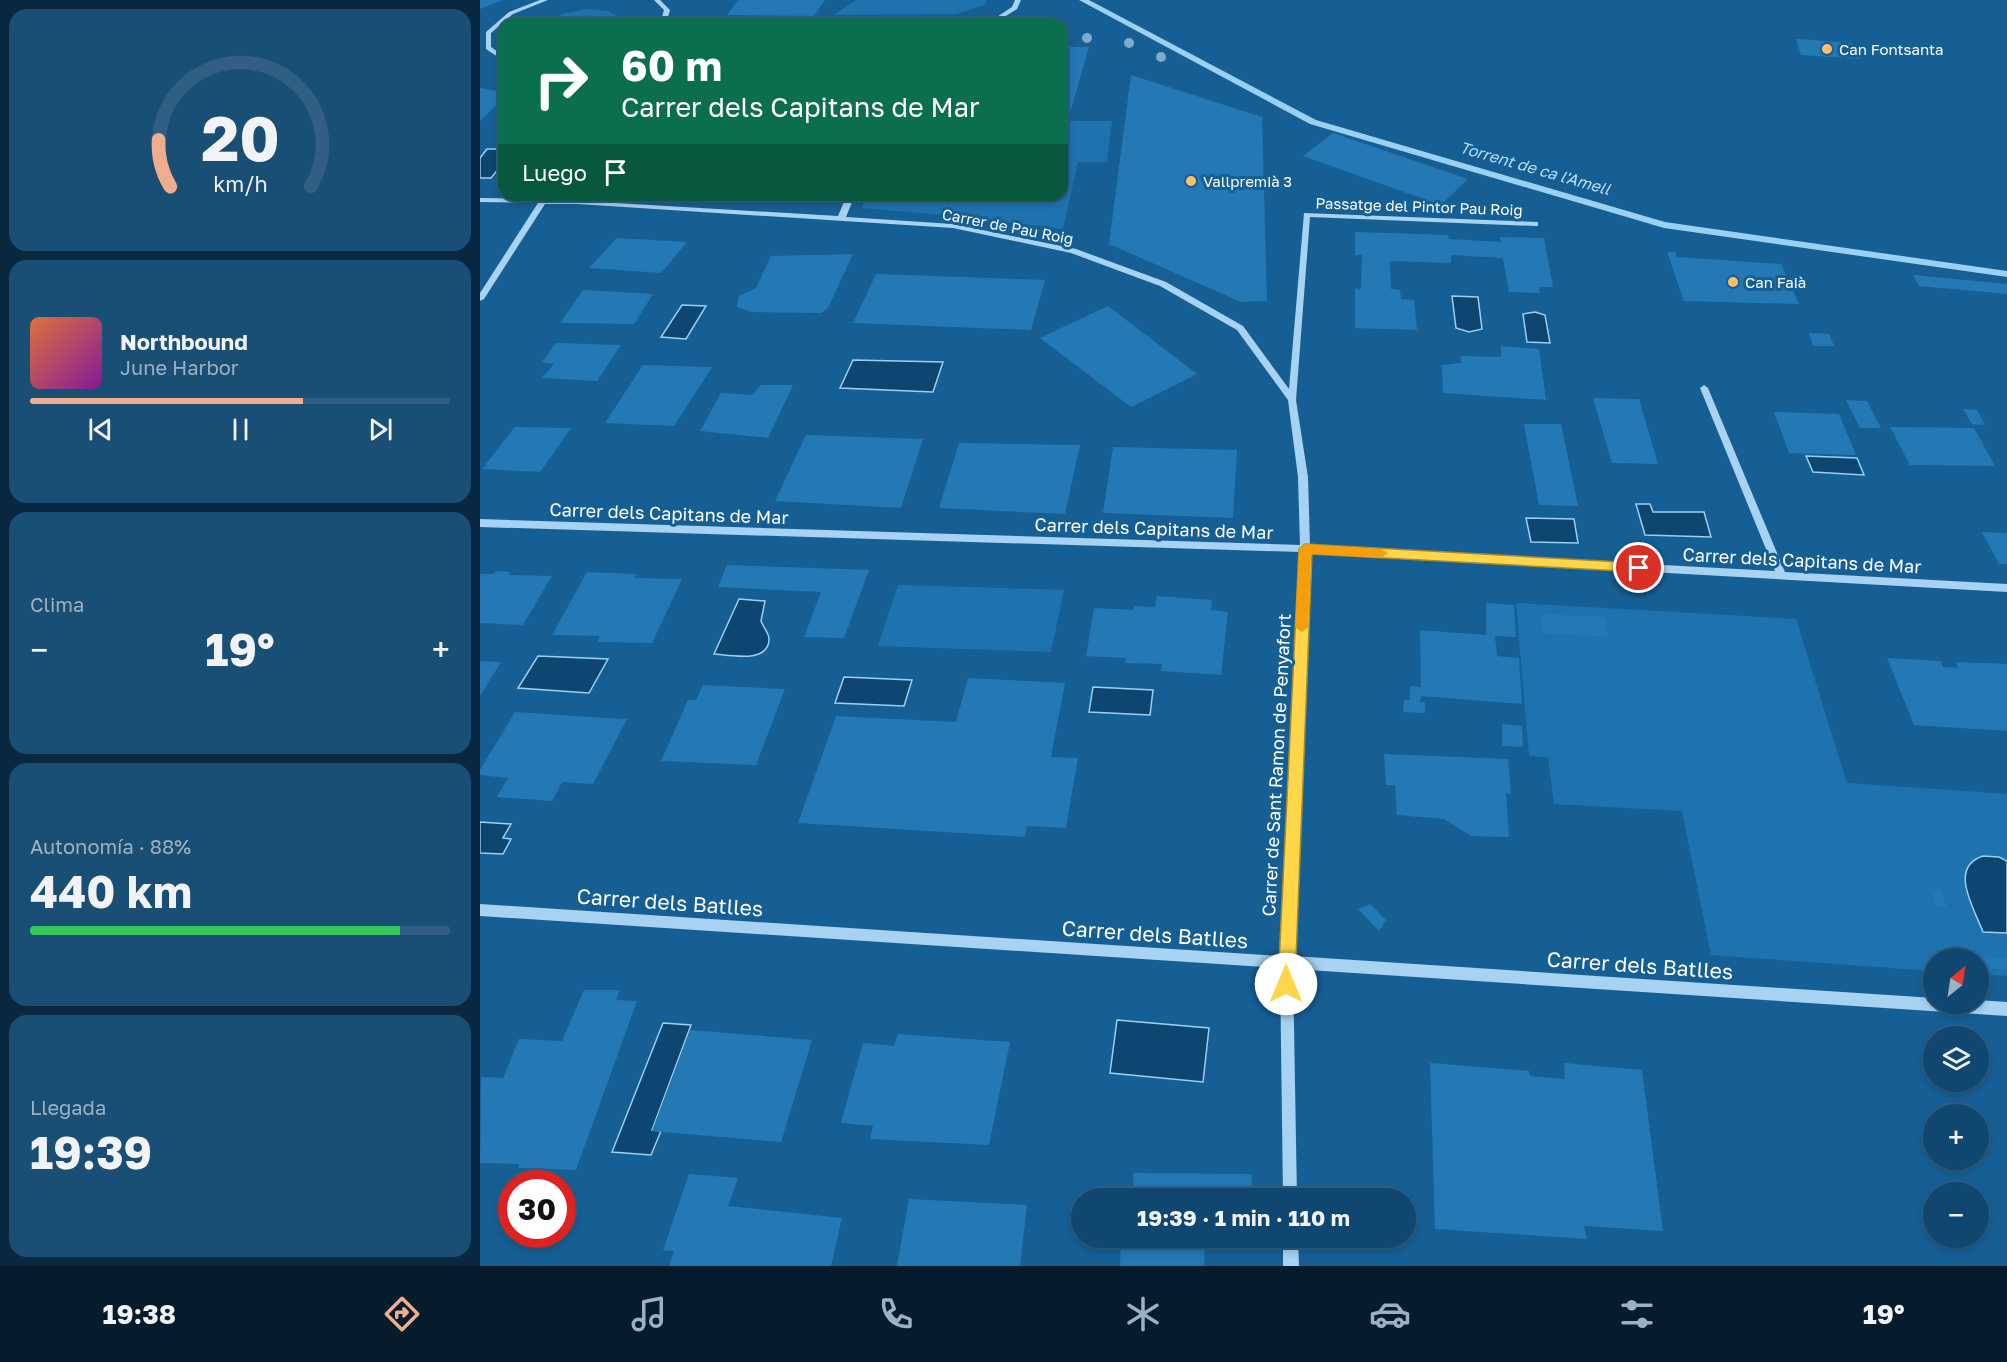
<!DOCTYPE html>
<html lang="es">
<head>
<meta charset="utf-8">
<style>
	body { margin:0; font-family:"Golos Text",sans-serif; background:#194e75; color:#f1f3f6; height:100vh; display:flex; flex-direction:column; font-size:22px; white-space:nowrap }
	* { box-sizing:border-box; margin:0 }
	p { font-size:20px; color:#9cb2c3 }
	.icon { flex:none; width:33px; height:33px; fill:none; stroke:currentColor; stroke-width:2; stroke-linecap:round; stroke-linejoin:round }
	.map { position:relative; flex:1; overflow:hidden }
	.drawer { display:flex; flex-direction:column; gap:9px; padding:9px; background:#09273e; width:480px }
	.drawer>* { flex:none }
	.hud { position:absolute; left:18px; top:18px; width:570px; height:183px; border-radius:18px; box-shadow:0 3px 9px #0003,0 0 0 2px #305f83; background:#0b6e4f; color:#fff; overflow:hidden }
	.needle { width:39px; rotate:30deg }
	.controls { position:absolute; left:1443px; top:948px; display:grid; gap:12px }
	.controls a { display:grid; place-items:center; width:66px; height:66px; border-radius:50%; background:#104770; box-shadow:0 3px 9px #0003,0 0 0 2px #305f83; font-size:30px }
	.speed { position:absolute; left:18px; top:1170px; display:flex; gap:12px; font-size:30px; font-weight:700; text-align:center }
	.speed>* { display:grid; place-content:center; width:78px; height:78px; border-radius:50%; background:#104770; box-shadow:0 3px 9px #0003,0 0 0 2px #305f83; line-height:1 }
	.speed .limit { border:9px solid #d22; background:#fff; color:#111 }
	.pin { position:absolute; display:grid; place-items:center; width:51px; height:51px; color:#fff; margin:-26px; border:3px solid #fff; border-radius:50%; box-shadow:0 2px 6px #0007 }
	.me { position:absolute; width:66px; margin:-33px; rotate:0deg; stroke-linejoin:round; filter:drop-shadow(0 0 4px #0008) }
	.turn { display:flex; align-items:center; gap:21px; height:126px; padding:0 24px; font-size:27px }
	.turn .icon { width:78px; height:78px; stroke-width:2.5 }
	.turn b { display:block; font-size:42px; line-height:51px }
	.then { display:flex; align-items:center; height:57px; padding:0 24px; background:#0003; gap:12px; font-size:22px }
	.big { font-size:45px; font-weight:700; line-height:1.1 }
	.drawer .tile { flex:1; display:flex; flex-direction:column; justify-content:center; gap:9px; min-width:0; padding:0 21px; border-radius:18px; background:#194e75 }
	.drawer .dial { align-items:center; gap:0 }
	.dial svg { height:156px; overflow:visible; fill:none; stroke:#305f83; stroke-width:7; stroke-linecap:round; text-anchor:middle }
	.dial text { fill:#f1f3f6; stroke:none }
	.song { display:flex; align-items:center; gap:18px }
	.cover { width:72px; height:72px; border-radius:9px; background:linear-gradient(135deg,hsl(20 70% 55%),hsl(290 70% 35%)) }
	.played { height:6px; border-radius:3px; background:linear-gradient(90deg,#eead8d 65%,#305f83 65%) }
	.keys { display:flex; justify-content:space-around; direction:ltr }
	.heat { display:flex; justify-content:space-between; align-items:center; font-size:33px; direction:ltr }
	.charge { height:9px; border-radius:4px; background:linear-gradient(90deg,#34c759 88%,#305f83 0) }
	.trip { position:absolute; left:591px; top:1188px; width:345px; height:60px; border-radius:30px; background:#104770; box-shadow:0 3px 9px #0003,0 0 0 2px #305f83; font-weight:700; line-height:60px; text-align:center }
	.tab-bar { display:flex; height:96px; justify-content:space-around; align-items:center; background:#061c2d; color:#9cb2c3 }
	.tab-bar .icon { width:42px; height:42px }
	.tab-bar .current { color:#eead8d }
	.tab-bar b { font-size:27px; color:#f1f3f6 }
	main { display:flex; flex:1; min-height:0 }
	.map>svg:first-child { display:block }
	.green { fill:#1e73af }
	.water { fill:#0e4672; stroke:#99d0f4; stroke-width:1.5 }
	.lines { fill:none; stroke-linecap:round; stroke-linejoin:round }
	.stream { fill:#99d0f4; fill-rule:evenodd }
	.building { fill:#2478b4 }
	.minor { fill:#a7d2f1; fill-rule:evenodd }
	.tree { fill:#7babce }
	.route { fill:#ffd54a; stroke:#a68a30; stroke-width:1.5 }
	.slow { fill:#f59e0b }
	.poi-dot { fill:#ffbe67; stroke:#165f95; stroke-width:2 }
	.labels { text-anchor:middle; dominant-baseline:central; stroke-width:6; stroke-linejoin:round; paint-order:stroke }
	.far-poi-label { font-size:15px; fill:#fff; stroke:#165f95; text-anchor:start }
	.far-street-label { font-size:15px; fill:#fff; stroke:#165f95 }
	.far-water-label { font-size:16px; font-style:italic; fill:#b3dcf8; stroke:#165f95 }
	.street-label { font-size:18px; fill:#fff; stroke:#165f95 }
	.near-street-label { font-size:21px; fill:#fff; stroke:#165f95 }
</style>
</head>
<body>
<main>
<section class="drawer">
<div class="tile dial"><svg viewBox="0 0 100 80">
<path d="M14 69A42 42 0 1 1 86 69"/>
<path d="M14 69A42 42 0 0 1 8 45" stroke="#eead8d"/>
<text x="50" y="56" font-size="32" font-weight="700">20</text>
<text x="50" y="72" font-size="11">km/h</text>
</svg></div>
<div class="tile">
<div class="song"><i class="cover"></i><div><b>Northbound</b><p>June Harbor</p></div></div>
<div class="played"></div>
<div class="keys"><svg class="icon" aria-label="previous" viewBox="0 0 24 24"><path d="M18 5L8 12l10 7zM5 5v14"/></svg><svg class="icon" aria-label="pause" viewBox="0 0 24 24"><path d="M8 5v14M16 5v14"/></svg><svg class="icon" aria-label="next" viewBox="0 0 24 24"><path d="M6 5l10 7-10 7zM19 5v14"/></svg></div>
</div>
<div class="tile"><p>Clima</p>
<div class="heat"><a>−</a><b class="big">19°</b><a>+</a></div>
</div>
<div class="tile"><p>Autonomía · 88%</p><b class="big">440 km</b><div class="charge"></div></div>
<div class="tile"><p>Llegada</p><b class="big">19:39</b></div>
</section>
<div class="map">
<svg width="1527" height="1266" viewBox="0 0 1527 1266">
	<rect width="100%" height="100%" fill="#165f95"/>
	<g class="green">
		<path d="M377 0H507L505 5 476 14 353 15Z"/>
		<path d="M107 9 128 11 141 18 140 24H61L82 14Z"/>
		<path d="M587 121H632L627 162H598L583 229 477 216 382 208 387 195H582V141Z"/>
		<path d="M418 585 584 590 571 652 398 646Z"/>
		<path d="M1036 603 1316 619 1367 783 1527 794V976L1499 974 1498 958H1454L1453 971 1231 955 1202 811 1074 804 1068 757 1049 756Z"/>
	</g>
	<g class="water">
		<path d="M7 149H24V162L11 178H0V158Z"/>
		<path d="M972 296 998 297 1002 329 989 332 976 328Z"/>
		<path d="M202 305 226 306 206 339 181 337Z"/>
		<path d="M1055 312 1065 315 1070 343 1047 342 1043 314Z"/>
		<path d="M373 360 463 362 453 392 360 388Z"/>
		<path d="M1326 456 1377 458 1384 475 1333 472Z"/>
		<path d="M1156 504H1170L1173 512H1224L1231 537 1165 535Z"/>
		<path d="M1046 518 1094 519 1098 543 1051 542Z"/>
		<path d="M259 599 285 601 281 621C283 627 289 633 289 639 289 664 249 655 234 654Z"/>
		<path d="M58 656 128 659 109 693 38 688Z"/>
		<path d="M364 677 432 680 424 706 355 703Z"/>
		<path d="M613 687 673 690 670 715 609 712Z"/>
		<path d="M0 822 31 824 23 838 31 839 23 854 0 853Z"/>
		<path d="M1503 856 1519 857 1527 861V933L1503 932C1494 908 1468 867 1503 856Z"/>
		<path d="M637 1020 729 1028 723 1082 630 1073Z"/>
		<path d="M183 1023 211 1025 172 1130 181 1131 171 1155 132 1152Z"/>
	</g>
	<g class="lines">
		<path class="stream" d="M599 0H609L836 120 1185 222 1527 271V277L1184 228 830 124Z"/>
	</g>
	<g class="building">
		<path d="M0 0H23L0 9Z"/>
		<path d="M258 0H345L334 16 247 15Z"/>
		<path d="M1316 39 1372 43 1381 59 1321 55Z"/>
		<path d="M582 47H609L589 117H582Z"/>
		<path d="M651 75 782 117 787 301 761 302 629 244Z"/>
		<path d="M0 88 24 92V98L0 121Z"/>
		<path d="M853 133 988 179 961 205 823 156Z"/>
		<path d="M875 232 968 235 969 239 1021 242 1020 237 1064 238 1073 287H1059L1060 293 1029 292 1023 258 971 255V263L910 261 911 289 920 290 921 299 934 300 937 330 875 328V288L881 289 882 255H875Z"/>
		<path d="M137 238 207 242 181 273 109 268Z"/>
		<path d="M1187 252H1195L1197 257 1301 264 1319 304 1204 301Z"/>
		<path d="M373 254 348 308 341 313 272 312 257 307 259 296 276 288 291 256Z"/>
		<path d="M396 274 565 280 551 330 373 323Z"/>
		<path d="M1433 275 1527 284V294L1439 286Z"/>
		<path d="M103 290 173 294 154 324 80 323Z"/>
		<path d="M628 306 717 374 651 407 560 338Z"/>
		<path d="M1329 333 1349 334 1354 346H1333Z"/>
		<path d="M76 343 141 345 117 381 62 378 74 364 62 362Z"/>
		<path d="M1021 346 1059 349 1066 400 963 393 962 365 981 363V356L1021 357Z"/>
		<path d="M163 365 232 367 194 426 125 423Z"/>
		<path d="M281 385H313L288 438 220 431 241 393 272 395Z"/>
		<path d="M1113 398 1159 399 1178 464 1132 463Z"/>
		<path d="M1366 400 1387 401 1401 428H1380Z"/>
		<path d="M1483 409 1497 410 1505 425 1492 424Z"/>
		<path d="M1294 412 1359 414 1376 455 1309 453Z"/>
		<path d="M1044 424H1081L1098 506 1059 505Z"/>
		<path d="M35 427 91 428 60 472 2 469Z"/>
		<path d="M1410 427 1494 428 1515 466 1430 465Z"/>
		<path d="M326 435 443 439 421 508 295 501Z"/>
		<path d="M479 443 600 445 585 514 459 508Z"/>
		<path d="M633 447 757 450 753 518 623 513Z"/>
		<path d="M1502 532 1527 533V564H1519Z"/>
		<path d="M247 565 389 570 364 638 324 637 341 592 238 587Z"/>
		<path d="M16 571 31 572 28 575 72 576 43 625 0 623V574H14Z"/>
		<path d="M107 572 157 574 154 578 202 579 172 643 118 642 120 636 72 635Z"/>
		<path d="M677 596 732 600 731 610 748 612 741 675 681 671 682 664 645 663 646 658 606 656 614 608 653 610 655 606 675 607Z"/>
		<path d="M1006 603 1034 605 1036 637 1015 636 1017 656 1039 658 1042 704 941 696 940 702H945V713L923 712 924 700H930V686L941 687 940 630 1006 635Z"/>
		<path d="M1061 614 1125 617 1128 637 1063 633Z"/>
		<path d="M1407 658 1461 661 1463 667 1478 668 1476 662 1527 664V731L1434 725Z"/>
		<path d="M0 661 21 662 0 696Z"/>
		<path d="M488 678 585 683 571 757 598 758 586 828 547 826 545 837 318 823 356 716 476 722Z"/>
		<path d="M223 685 305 689 276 765 181 761 208 700H216Z"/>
		<path d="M35 712 111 717 147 719 113 784 82 782 72 801 17 797 28 778 0 775V770Z"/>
		<path d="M1022 724 1042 726 1043 747 1022 746Z"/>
		<path d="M904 754 1028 759 1031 794 1026 793 1029 837 991 836 964 819 917 815 915 785H906Z"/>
		<path d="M1452 890 1462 891 1467 908 1456 906Z"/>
		<path d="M890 904 906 920 899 931 878 909Z"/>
		<path d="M1492 956 1527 958V970L1498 968V958Z"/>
		<path d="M104 990H140L136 1000 157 1001 96 1170 38 1168 39 1164 0 1163 1 1077 23 1078 39 1039 82 1041Z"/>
		<path d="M210 1030 332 1040 301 1142 172 1131Z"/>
		<path d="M418 1034 530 1042 509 1145 390 1139 393 1126 361 1123 383 1043 414 1046Z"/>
		<path d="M950 1063 1049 1071 1050 1076 1085 1079 1084 1063 1162 1070 1183 1231 1104 1226 1107 1239 955 1229Z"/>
		<path d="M653 1173 772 1174 771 1198H654Z"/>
		<path d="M209 1174 258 1178 248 1206 362 1218 351 1266H189L194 1251 183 1250Z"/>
		<path d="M429 1199 547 1205 540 1266H417Z"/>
		<path d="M641 1240H725L724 1266H640Z"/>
	</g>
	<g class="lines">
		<g class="minor">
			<path d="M60 0H68L33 14 11 33V47L24 56V61L6 49V32L29 12Z"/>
			<path d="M174 0H180L190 10 186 24H180L184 10Z"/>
			<path d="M535 0H541L537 9 513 24H506L532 7Z"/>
			<path d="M63 195H71L68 199 358 216 367 195H375L366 217 473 224 596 249 686 282 763 326 809 389 824 213 1058 222V226H1055L830 217 816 400 828 477 830 546 1295 571 1220 388 1224 385 1228 388 1305 572 1527 584V592L830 553 813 956 1454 998V1004H1498V1000L1527 1002V1016L813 969 817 1198H803L800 968 0 916V904L800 956 820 552 0 527V519L820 545 818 477 808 400 757 330 680 286 591 253 473 228 97 204H65L4 299 0 301V293L58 203 0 202V198L61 199Z"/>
			<path d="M803 1238H818L819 1266H803Z"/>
		</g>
	</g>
	<g class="tree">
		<circle cx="607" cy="38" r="5"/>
		<circle cx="649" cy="43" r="5"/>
		<circle cx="681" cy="57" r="5"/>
	</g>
	<path class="route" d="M825 544 1159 563 1166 568 1159 572 832 554 815 984 812 990 806 993 800 990 798 984 819 549Z"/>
	<path class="slow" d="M825 544 901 549 908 553 901 558 831 554 828 627 822 632 815 627 819 549Z"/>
	<g class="poi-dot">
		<circle cx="1347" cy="49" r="6"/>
		<circle cx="711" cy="181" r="6"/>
		<circle cx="1253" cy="282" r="6"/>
	</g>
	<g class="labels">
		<g class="far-poi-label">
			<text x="1359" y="49">Can Fontsanta</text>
			<text x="723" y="181">Vallpremià 3</text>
			<text x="1265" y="282">Can Faià</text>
		</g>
		<g class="far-street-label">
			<text transform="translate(939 206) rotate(2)">Passatge del Pintor Pau Roig</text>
			<text transform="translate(528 226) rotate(11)">Carrer de Pau Roig</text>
		</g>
		<g class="far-water-label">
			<text transform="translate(1055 168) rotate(16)">Torrent de ca l'Amell</text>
		</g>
		<g class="street-label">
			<text transform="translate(189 513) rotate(2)">Carrer dels Capitans de Mar</text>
			<text transform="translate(674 528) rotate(2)">Carrer dels Capitans de Mar</text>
			<text transform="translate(1322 560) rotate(3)">Carrer dels Capitans de Mar</text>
			<text transform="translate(796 765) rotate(-87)">Carrer de Sant Ramon de Penyafort</text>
		</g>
		<g class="near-street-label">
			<text transform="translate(190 902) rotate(4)">Carrer dels Batlles</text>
			<text transform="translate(675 934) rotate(4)">Carrer dels Batlles</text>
			<text transform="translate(1160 965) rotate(4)">Carrer dels Batlles</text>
		</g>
	</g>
</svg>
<div class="controls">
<a><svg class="needle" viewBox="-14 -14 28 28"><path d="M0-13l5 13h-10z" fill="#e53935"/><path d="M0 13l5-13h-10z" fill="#9cb2c3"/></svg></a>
<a><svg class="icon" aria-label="layers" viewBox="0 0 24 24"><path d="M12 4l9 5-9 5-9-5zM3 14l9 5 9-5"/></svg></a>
<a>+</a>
<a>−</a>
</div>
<div class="speed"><div class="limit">30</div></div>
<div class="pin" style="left:1159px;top:568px;background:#d93025"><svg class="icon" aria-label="arrive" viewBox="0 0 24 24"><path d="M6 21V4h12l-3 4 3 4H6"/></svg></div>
<svg class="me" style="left:806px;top:984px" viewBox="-20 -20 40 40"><circle r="19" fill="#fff"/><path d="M0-13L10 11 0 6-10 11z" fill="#ffd54a"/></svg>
<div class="trip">19:39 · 1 min · 110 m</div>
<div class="hud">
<div class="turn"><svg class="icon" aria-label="right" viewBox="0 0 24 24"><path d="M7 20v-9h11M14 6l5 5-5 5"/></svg><div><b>60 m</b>Carrer dels Capitans de Mar</div></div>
<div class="then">Luego<svg class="icon" aria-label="arrive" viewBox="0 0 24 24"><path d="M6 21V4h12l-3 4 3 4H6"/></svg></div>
</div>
</div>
</main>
<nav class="tab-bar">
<b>19:38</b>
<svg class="icon current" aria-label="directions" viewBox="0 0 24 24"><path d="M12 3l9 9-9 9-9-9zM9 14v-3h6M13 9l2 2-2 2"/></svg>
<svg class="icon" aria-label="music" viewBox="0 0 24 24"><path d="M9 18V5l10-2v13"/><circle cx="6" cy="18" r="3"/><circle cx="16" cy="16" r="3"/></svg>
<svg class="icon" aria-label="phone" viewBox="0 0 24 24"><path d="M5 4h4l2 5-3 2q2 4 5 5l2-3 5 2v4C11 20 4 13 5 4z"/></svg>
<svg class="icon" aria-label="climate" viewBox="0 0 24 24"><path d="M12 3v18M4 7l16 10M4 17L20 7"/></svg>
<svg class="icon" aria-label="car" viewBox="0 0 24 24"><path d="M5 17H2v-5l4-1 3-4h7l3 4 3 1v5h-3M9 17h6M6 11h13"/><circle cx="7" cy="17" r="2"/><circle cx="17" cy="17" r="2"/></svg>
<svg class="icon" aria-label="filters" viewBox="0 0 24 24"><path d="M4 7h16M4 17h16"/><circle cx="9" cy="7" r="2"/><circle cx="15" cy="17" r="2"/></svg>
<b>19°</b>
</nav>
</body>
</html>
